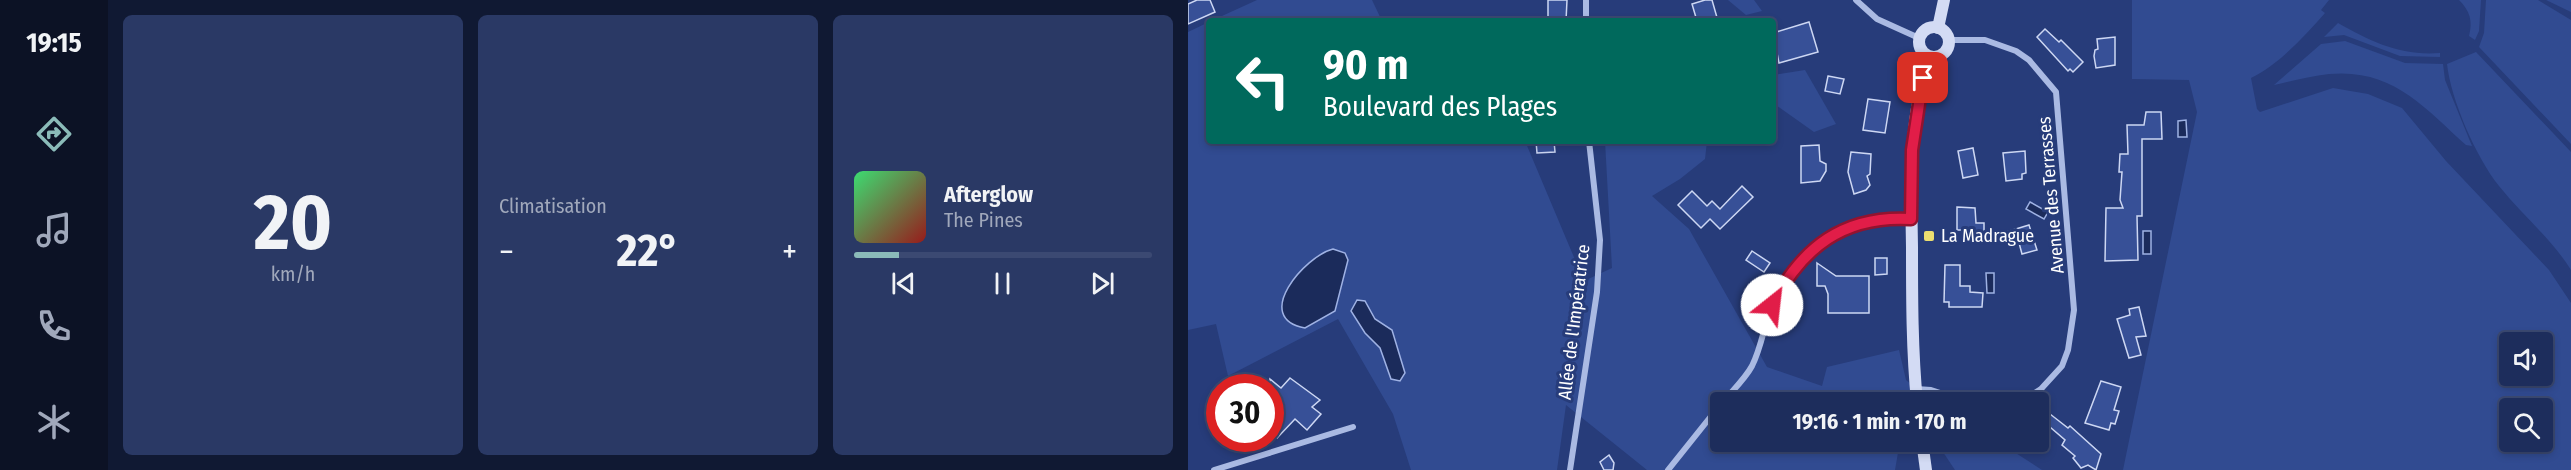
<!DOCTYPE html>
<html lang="fr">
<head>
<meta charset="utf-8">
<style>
	body { margin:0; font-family:"Fira Sans Condensed",sans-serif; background:#2a3965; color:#f1f3f6; height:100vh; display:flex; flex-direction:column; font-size:22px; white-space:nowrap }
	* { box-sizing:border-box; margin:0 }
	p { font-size:20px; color:#a0a8bb }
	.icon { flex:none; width:33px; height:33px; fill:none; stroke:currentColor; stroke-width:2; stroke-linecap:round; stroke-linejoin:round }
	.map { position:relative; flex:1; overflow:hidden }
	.details { display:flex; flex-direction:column; gap:15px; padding:15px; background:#101933; width:1080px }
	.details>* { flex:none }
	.hud { position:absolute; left:18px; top:18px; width:570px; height:126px; border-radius:6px; box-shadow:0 3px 9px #0003,0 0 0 2px #3b4972; background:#00695c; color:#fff; overflow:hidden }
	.tools { position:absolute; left:1311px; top:332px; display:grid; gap:12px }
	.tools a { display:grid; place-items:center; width:54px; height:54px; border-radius:6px; background:#1d2d5c; box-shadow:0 3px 9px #0003,0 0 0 2px #3b4972; font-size:30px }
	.speed { position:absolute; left:18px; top:374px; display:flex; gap:12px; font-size:30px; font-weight:700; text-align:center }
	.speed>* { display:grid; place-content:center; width:78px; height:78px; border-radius:50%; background:#1d2d5c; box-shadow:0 3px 9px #0003,0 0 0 2px #3b4972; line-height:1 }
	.speed .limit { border:9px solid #d22; background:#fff; color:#111 }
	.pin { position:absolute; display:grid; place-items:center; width:51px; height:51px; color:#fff; margin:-26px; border-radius:12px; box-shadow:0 3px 9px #0006 }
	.me { position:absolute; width:66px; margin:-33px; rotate:29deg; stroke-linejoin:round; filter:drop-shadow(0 0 4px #0008) }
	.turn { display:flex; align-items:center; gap:21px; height:126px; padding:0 18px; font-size:27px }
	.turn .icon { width:78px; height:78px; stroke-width:2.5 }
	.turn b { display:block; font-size:42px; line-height:51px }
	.big { font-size:45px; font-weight:700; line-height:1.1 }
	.details .widget { flex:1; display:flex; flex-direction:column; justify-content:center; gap:9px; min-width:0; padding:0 21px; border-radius:9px; background:#2a3965 }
	.details .dial { align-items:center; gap:0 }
	.dial b { font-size:78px; line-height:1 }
	.song { display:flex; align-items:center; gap:18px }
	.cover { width:72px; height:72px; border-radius:9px; background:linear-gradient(135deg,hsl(140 70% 55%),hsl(0 70% 35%)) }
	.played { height:6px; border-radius:3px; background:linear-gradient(90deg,#8bbbb9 15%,#3b4972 15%) }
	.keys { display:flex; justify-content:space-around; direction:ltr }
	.heat { display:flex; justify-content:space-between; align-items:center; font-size:33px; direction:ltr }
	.details .tiles { flex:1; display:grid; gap:15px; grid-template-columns:repeat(3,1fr) }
	.trip { position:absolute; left:522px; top:392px; width:339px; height:60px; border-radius:6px; background:#1d2d5c; box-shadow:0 3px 9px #0003,0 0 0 2px #3b4972; font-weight:700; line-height:60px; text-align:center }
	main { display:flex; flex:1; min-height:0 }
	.tabs { display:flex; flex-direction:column; width:108px; justify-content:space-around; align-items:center; background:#0c1225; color:#a0a8bb }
	.tabs .icon { width:42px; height:42px }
	.tabs .selected { color:#8bbbb9 }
	.tabs b { font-size:27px; color:#f1f3f6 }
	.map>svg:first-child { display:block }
	.green { fill:#314b91; fill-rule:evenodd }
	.water { fill:#1b2b5b; stroke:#9fb2e4; stroke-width:1.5 }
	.building { fill:#375097; stroke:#cdd7f3; stroke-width:1.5 }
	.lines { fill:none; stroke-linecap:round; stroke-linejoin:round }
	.street { stroke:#aabae3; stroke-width:6 }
	.secondary { stroke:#d3dbf4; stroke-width:12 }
	.route-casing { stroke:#92132f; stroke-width:15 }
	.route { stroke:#e11d48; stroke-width:10 }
	.poi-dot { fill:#ecde70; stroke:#273c7a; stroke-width:2 }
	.labels { text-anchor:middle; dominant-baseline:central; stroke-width:6; stroke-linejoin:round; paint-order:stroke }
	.street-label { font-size:18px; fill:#fff; stroke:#273c7a }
	.poi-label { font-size:18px; fill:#fff; stroke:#273c7a; text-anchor:start }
</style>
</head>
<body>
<main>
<nav class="tabs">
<b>19:15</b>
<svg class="icon selected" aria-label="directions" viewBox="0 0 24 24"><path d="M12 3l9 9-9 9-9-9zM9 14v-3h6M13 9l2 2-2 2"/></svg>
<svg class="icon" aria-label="music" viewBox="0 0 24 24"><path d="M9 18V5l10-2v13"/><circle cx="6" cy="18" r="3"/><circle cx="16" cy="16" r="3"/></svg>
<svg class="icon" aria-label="phone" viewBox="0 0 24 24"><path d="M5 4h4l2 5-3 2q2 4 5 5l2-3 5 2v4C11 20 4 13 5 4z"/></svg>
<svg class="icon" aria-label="climate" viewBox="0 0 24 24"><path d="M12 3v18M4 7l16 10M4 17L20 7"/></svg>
</nav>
<section class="details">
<div class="tiles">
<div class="widget dial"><b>20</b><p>km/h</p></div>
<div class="widget"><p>Climatisation</p>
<div class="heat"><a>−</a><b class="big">22°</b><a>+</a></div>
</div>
<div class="widget">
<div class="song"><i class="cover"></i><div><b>Afterglow</b><p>The Pines</p></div></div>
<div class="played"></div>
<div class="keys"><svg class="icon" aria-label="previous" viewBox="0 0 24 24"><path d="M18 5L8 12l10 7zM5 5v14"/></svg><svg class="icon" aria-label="pause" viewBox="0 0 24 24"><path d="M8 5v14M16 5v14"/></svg><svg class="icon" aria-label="next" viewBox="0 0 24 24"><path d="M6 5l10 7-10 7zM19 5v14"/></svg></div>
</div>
</div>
</section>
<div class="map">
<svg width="1383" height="470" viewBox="0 0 1383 470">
	<rect width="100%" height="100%" fill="#273c7a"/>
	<g class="green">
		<path d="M69 0H184L194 21H23Z"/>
		<path d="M540 0H566L574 11 558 15Z"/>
		<path d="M944 0H1141L1133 10 1137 13C1116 37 1091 64 1063 78L1069 109 1072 112 1145 88 1180 94 1214 108 1258 161 1361 270 1383 303V470H935L1009 112 1001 80 944 79ZM1322 342H1354V375H1322ZM1322 408H1354V441H1322Z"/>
		<path d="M1271 0H1293L1291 31 1287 40 1281 36C1285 21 1282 11 1271 0Z"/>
		<path d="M1298 0H1350L1383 20V144L1291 47 1296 33Z"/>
		<path d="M1358 0H1383V12Z"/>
		<path d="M21 22V141H337L396 281 424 268 417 141H519L517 159 492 179 464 196 501 229 579 367 634 386 639 367 711 350 718 380 744 402H532V441H712L707 470H459L378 405 369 470H223L205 414 150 319 40 376 28 324 0 330V32Z"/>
		<path d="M1150 23C1184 42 1212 56 1252 53V57L1212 56 1156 35 1136 37Z"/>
		<path d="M1157 41 1217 63 1255 64 1257 80 1284 146 1278 145C1236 107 1204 68 1141 74 1123 76 1104 81 1086 85L1133 44Z"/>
		<path d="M1288 52 1383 152V270C1363 238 1334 215 1311 186 1288 157 1263 100 1259 64Z"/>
		<path d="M617 70 648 124 626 132 585 103V75Z"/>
		<path d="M753 441H809L854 470H767L753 449Z"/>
	</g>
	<g class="water">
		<path d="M998 120 999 137H990V121Z"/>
		<path d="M842 202 860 212 856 219 838 209Z"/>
		<rect x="955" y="231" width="8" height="23"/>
		<path d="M145 249 157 253 160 260 147 311 117 328C63 318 117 256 145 249Z"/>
		<path d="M798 273H806V293H799Z"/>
		<path d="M169 300 177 301 187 319 204 330 217 373 212 381 203 379 192 348 177 333 163 311Z"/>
	</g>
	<g class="building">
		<path d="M9 0H22L27 12 0 24V4Z"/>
		<path d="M360 0H379L378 21H360Z"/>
		<path d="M517 0H524L530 21H509L504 4Z"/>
		<path d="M621 22 630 52 591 63 585 33Z"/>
		<path d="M857 29 871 42 873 40 895 62 885 72 882 69 880 71 849 37Z"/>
		<path d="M927 37V65L908 68 906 56 907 50 910 49 909 39Z"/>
		<path d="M640 76 656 79 652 94 637 91Z"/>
		<path d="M680 99 702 102 697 133 675 130Z"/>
		<path d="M958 112H973L974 139H954V216H949L950 260 917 261 918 208H935L932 200 934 172H931L932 154H940L939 125H956Z"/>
		<path d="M348 141H366L367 152 349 153Z"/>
		<path d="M631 145 632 161 638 164V171L632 181 613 183V146Z"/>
		<path d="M785 148 790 175 775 178 770 151Z"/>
		<path d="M837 151 838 173 834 174V179L818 181 815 153Z"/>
		<path d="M663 152 683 154 682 174 679 176 682 185 678 190 666 194 660 172Z"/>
		<path d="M554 186 565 197 532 229 522 219 513 228 490 205 504 191 519 206 524 201 532 209Z"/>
		<path d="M769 207 787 208 788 223H796V237L785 238V230H769Z"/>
		<path d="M841 225 849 250 834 254 830 239 821 242 818 232Z"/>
		<path d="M564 251 582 263 576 272 558 260Z"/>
		<path d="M687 258H699V274L687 275Z"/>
		<path d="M629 263 648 276H681V313H640V294L637 286H629Z"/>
		<path d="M757 265H772V286H782V292L795 293 794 307H761V302H756Z"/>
		<path d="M951 307 958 336 948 337 953 355 941 358 929 319 942 315 941 309Z"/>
		<path d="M102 378 132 400 124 407 133 414 119 430 107 419 89 438 82 433V379L93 388Z"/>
		<path d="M913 381 933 387 926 410 931 411 927 424 923 423 921 430 897 423Z"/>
		<path d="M862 414 880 428 882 426 913 454 908 470 900 465 893 468 885 458 887 456 874 445 877 440 855 421Z"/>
		<path d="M421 455 426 463 425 470H416L412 462Z"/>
	</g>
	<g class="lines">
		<g class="street">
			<path d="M668 0 689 19 731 38"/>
			<path d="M398 21V0"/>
			<path d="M761 40H797L828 51 841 60 868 92 886 310 880 350 874 366 853 389 833 402"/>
			<path d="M728 389 743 390 780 402"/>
			<path d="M535 402C544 391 557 379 564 366 574 346 576 325 584 305 607 247 664 215 723 219"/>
			<path d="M26 470 165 427"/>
			<path d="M382 470 409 292 412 240 401 141"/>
			<path d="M480 470 532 405"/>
		</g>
		<g class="secondary">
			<circle cx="746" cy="42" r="15"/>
			<path d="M750 28 756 0"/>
			<path d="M729 402C724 350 724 299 724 247 723 183 720 118 742 57"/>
			<path d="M734 441 738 470"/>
		</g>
	</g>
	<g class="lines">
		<g class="route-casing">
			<path id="route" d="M584 305C614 247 656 215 723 219L724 150 735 78"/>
		</g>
		<use href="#route" class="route"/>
	</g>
	<rect class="poi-dot" x="735" y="230" width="12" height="12" rx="3"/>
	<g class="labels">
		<g class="street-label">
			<text transform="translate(863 195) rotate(-95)">Avenue des Terrasses</text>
			<text transform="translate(386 322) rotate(-83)">Allée de l'Impératrice</text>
		</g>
		<g class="poi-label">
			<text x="753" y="236">La Madrague</text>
		</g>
	</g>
</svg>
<div class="tools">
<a><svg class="icon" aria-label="sound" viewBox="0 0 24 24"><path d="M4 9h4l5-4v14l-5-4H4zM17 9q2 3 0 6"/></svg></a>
<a><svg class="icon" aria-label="search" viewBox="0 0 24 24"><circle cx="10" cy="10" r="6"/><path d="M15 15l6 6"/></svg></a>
</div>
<div class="speed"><div class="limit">30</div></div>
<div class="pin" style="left:735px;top:78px;background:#d93025"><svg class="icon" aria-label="arrive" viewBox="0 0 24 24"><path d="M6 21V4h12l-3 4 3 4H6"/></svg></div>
<svg class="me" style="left:584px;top:305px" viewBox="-20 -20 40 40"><circle r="19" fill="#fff"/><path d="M0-13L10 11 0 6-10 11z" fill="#e11d48"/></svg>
<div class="trip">19:16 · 1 min · 170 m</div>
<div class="hud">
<div class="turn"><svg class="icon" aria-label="left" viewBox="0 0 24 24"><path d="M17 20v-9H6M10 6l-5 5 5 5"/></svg><div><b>90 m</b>Boulevard des Plages</div></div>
</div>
</div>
</main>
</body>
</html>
